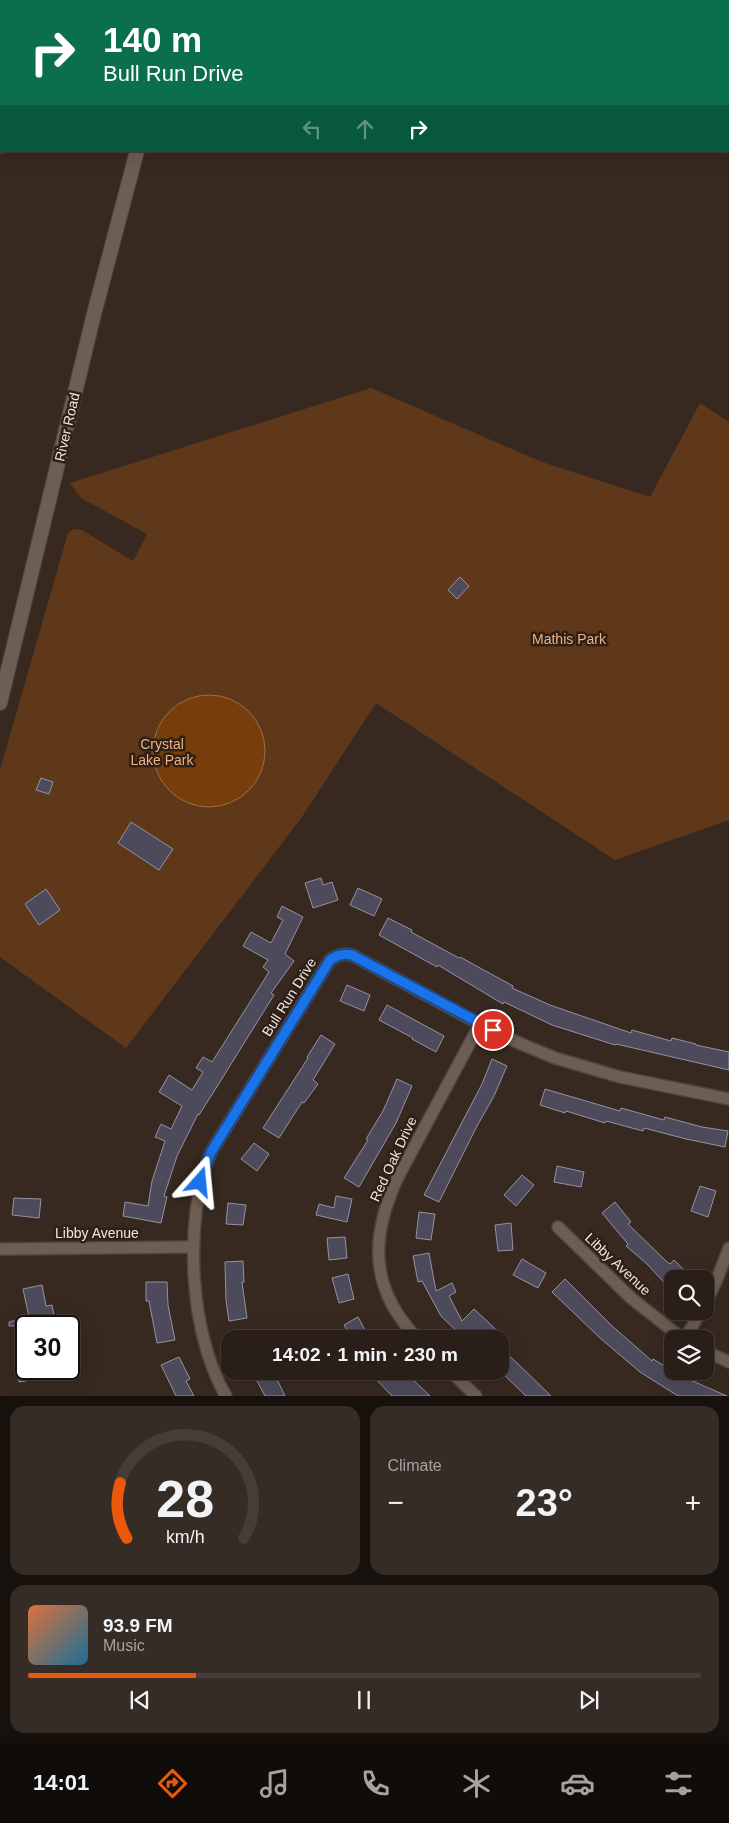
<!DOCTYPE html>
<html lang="en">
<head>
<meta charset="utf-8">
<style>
	body { margin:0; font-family:Arial,sans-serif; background:#352c25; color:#f1f3f6; height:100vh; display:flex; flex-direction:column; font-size:19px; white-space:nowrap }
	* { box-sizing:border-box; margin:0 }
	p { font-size:16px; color:#a5a2a2 }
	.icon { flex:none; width:28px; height:28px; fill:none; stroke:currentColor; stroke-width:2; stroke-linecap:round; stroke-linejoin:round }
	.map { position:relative; height:1396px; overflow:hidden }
	.sheet { display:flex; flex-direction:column; gap:10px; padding:10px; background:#17110d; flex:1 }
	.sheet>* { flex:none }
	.hud { position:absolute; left:0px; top:0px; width:730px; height:152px; box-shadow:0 5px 20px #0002,0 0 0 1px #453d37; background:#0b6e4f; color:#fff; overflow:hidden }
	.buttons { position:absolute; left:664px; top:1270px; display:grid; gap:10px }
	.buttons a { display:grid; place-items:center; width:50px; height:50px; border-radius:10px; background:#291f18; box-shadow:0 5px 20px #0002,0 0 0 1px #453d37; font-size:25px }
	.speed { position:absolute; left:15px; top:1315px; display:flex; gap:10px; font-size:25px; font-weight:700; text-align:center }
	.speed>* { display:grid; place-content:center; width:65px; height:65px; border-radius:50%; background:#291f18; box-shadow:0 5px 20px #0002,0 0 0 1px #453d37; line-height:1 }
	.speed .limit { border:2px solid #111; border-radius:8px; background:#fff; color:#111 }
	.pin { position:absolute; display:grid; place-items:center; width:42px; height:42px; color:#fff; margin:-21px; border:2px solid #fff; border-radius:50%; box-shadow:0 1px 5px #0007 }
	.me { position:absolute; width:55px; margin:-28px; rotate:18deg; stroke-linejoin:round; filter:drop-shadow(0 0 4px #0008) }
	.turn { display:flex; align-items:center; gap:18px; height:105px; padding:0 20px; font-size:22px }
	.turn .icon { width:65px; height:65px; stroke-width:2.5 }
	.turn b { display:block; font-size:35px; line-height:42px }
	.lanes { display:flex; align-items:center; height:48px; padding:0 20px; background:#0003; justify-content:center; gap:25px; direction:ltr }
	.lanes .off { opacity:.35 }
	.big { font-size:38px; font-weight:800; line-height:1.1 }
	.sheet .card { flex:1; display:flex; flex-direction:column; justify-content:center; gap:8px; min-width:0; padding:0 18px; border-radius:15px; background:#352c25 }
	.sheet .dial { align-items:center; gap:0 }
	.dial svg { height:130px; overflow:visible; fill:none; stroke:#453d37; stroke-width:7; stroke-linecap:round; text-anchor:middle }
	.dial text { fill:#f1f3f6; stroke:none }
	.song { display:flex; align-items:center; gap:15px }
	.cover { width:60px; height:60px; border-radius:8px; background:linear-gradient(135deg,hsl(20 70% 55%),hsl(200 70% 35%)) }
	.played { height:5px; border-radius:2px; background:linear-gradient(90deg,#ea580c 25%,#453d37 25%) }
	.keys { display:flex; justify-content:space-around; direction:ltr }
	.heat { display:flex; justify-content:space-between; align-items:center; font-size:28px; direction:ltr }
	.sheet .tiles { flex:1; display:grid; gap:10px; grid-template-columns:1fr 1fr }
	.card:last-child { grid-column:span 2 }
	.trip { position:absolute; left:221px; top:1330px; width:288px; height:50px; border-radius:15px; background:#291f18; box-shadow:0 5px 20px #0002,0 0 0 1px #453d37; font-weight:800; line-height:50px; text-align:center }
	.menu { display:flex; height:80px; justify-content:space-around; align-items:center; background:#100c0a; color:#a5a2a2 }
	.menu .icon { width:35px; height:35px }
	.menu .on { color:#ea580c }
	.menu b { font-size:22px; color:#f1f3f6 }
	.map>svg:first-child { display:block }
	.green { fill:#5f381a }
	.water { fill:#773e0c; stroke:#9b704c }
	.building { fill:#4d4b5b; stroke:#9492a3 }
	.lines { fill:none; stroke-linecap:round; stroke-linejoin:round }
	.minor-casing { stroke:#50453d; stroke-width:14 }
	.tertiary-casing { stroke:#50453d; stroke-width:16 }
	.minor { stroke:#6d5e54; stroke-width:11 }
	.tertiary { stroke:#6d5e54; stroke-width:14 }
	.rail { stroke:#948881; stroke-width:4; stroke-dasharray:8 4; stroke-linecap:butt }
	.route-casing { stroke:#114b97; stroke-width:12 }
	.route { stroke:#1a73e8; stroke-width:9 }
	.labels { text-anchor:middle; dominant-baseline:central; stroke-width:5; stroke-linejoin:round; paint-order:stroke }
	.street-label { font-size:14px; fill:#efe6e0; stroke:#2c2017 }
	.park-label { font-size:14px; fill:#f4af7f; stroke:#2c2017 }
</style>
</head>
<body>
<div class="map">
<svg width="729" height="1396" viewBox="0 0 729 1396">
	<rect width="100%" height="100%" fill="#372920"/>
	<path class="green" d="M371 388 542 462 650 497 700 403 729 422V820L615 860 376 703 302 817 126 1048 0 957V770L68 533 73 529 82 530 133 561 147 534 81 498 70 483Z"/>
	<circle class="water" cx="209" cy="751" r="56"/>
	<g class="building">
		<path d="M460 577 469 586 457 599 448 590Z"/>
		<path d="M41 778 53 782 49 794 36 790Z"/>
		<path d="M131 822 173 849 159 870 118 843Z"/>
		<path d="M321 878 323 885 332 882 338 900 313 908 305 883Z"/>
		<path d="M358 888 382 899 374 916 350 905Z"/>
		<path d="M46 889 60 910 39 925 25 904Z"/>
		<path d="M282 906 303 917 285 954 294 961 271 993 274 995 213 1093 199 1115 198 1114 177 1156 164 1196 167 1197 161 1223 123 1216 125 1202 148 1206 152 1181 165 1141 155 1137 161 1124 171 1129 182 1106 159 1092 169 1075 192 1090 203 1072 196 1068 203 1057 212 1062 269 972 263 967 268 960 243 946 251 932 271 943 283 920 277 917Z"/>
		<path d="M388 918 412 930 411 932 459 958 460 957 513 986 512 988 550 1005 631 1033 632 1030 671 1041 672 1038 696 1044V1045L729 1052V1070L616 1044 615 1045 552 1025 504 1002 503 1004 438 965 437 967 379 935Z"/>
		<path d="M347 985 370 995 364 1011 340 1001Z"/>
		<path d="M387 1005 444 1036 436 1052 412 1039 413 1038 379 1020Z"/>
		<path d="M321 1035 335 1044 313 1080 318 1084 304 1103 302 1102 279 1138 263 1128 308 1058 307 1057Z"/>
		<path d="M492 1059 507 1066 494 1096 476 1128 439 1202 424 1195 482 1084Z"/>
		<path d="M397 1079 412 1086 396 1123 359 1187 344 1178 368 1140 366 1139 383 1111Z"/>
		<path d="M545 1089 620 1111 621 1108 664 1120 665 1117 702 1127 728 1131 725 1147 686 1139 644 1128 643 1131 606 1121 605 1123 566 1111 565 1113 540 1105Z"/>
		<path d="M254 1143 269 1154 257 1171 241 1159Z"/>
		<path d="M557 1166 584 1172 581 1187 554 1182Z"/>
		<path d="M522 1175 534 1185 516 1206 504 1195Z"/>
		<path d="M700 1186 716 1191 708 1217 691 1211Z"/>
		<path d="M336 1196 352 1199 347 1222 316 1215 319 1204 334 1208Z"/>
		<path d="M14 1198 41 1199 39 1218 12 1215Z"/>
		<path d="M615 1202 631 1222 628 1224 666 1261 670 1264 674 1260 683 1269 680 1273 686 1279H672V1291L647 1264 626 1246 628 1244 602 1213Z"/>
		<path d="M228 1203 246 1205 243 1225 226 1224Z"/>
		<path d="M419 1212 435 1214 431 1240 416 1238Z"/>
		<path d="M511 1223 513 1250 498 1251 495 1225Z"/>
		<path d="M345 1237 347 1258 329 1260 327 1238Z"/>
		<path d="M429 1253 436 1291 452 1283 456 1292 449 1296 462 1321 474 1309 506 1339H465L441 1316 422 1281 418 1282 413 1256Z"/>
		<path d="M522 1259 546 1273 538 1288 513 1275Z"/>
		<path d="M243 1261 244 1282H242L247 1318 229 1321 226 1300 225 1262Z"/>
		<path d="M348 1274 354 1299 339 1303 332 1278Z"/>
		<path d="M565 1279 611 1325 652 1361 653 1359 679 1375 727 1396H678L640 1372 600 1338 552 1292Z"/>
		<path d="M146 1282H167L168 1305 175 1340 157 1343 149 1301H146Z"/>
		<path d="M42 1285 46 1306 52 1305 56 1326H9V1322L29 1317 23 1289Z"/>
		<path d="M358 1317 370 1339H352L344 1325Z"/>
		<path d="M26 1349V1369H50V1376L26 1378V1381L19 1382 16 1350Z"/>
		<path d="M500 1349 514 1360 551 1396H526L500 1371Z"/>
		<path d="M179 1357 190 1379 186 1381 194 1396H176L161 1365Z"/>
		<path d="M368 1371H404L430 1396H392Z"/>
		<path d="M274 1373 285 1396H265L257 1381Z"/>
	</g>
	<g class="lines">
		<g class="minor-casing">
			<g id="minor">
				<path d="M0 37H1"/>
				<path d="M558 1227 631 1298 683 1339"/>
				<path d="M0 1249 194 1247"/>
				<path d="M705 1305 717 1279 729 1248"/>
				<path d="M418 1339C369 1289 370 1237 398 1177L480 1024"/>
				<path d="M685 1339 701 1311"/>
				<path d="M705 1351 729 1362"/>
				<path d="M450 1371 476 1396"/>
				<path d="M226 1396C189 1333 183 1219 211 1152L330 960C337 955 343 953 352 955L480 1024 519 1043 555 1058 620 1077 729 1099"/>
			</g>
		</g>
		<g class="tertiary-casing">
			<g id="tertiary">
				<path d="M176 1V0"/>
				<path d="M0 703 94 314 137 151"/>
			</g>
		</g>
		<use href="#minor" class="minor"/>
		<use href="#tertiary" class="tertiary"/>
		<g class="rail">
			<path d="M268 1 269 0"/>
			<path d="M0 152 2 151"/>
		</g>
	</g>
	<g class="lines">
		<g class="route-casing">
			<path id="route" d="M200 1182 211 1152 330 960C337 955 343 953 352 955L493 1030"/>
		</g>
		<use href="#route" class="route"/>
	</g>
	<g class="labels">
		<g class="street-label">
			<text transform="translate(67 427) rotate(-77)">River Road</text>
			<text transform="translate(289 997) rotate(-58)">Bull Run Drive</text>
			<text transform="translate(393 1159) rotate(-65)">Red Oak Drive</text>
			<text x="97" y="1233">Libby Avenue</text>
			<text transform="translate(618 1264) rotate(43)">Libby Avenue</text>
		</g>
		<g class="park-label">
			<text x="569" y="639">Mathis Park</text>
			<text x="162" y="744">Crystal<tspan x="162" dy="16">Lake Park</tspan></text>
		</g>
	</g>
</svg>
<div class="buttons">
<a><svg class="icon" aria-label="search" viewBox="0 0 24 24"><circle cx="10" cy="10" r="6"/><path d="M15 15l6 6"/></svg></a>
<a><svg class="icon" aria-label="layers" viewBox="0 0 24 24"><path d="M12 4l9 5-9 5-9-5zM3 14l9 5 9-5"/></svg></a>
</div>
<div class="speed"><div class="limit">30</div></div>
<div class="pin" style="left:493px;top:1030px;background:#d93025"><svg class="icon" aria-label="arrive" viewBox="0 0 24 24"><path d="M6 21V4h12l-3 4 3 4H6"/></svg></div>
<svg class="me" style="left:200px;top:1182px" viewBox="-20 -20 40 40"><path d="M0-17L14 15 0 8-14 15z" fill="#1a73e8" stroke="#fff" stroke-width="4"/></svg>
<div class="trip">14:02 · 1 min · 230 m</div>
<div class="hud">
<div class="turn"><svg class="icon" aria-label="right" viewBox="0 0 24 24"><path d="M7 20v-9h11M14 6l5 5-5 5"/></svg><div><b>140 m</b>Bull Run Drive</div></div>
<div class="lanes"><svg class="icon off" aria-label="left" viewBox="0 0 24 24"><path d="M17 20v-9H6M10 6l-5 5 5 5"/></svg><svg class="icon off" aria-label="ahead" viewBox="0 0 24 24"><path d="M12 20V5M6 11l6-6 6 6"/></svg><svg class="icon" aria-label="right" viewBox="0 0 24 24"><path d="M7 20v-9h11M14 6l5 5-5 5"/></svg></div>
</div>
</div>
<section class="sheet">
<div class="tiles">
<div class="card dial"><svg viewBox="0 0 100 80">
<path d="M14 69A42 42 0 1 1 86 69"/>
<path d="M14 69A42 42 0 0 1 10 35" stroke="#ea580c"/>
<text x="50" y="56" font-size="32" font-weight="700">28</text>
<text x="50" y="72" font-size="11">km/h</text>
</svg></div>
<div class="card"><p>Climate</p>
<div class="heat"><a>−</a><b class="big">23°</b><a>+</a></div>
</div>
<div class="card">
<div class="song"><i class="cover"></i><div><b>93.9 FM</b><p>Music</p></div></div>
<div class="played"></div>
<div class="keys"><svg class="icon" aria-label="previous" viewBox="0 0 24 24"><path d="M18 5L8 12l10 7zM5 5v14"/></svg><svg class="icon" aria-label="pause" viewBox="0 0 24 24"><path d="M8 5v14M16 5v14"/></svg><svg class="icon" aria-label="next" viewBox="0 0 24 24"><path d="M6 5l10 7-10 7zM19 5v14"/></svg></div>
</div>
</div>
</section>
<nav class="menu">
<b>14:01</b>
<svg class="icon on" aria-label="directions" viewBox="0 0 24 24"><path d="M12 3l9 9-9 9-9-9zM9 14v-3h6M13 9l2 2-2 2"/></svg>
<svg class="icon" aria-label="music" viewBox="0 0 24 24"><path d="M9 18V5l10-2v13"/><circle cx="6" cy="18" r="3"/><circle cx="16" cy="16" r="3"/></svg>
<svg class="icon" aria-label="phone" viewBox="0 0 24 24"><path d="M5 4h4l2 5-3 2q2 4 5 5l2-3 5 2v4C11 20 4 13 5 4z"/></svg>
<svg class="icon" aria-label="climate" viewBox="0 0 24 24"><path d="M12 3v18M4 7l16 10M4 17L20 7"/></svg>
<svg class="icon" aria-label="car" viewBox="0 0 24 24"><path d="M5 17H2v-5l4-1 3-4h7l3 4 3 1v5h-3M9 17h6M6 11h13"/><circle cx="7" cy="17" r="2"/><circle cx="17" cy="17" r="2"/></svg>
<svg class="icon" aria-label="filters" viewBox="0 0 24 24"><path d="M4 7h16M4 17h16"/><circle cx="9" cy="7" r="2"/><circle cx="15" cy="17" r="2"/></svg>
</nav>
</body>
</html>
